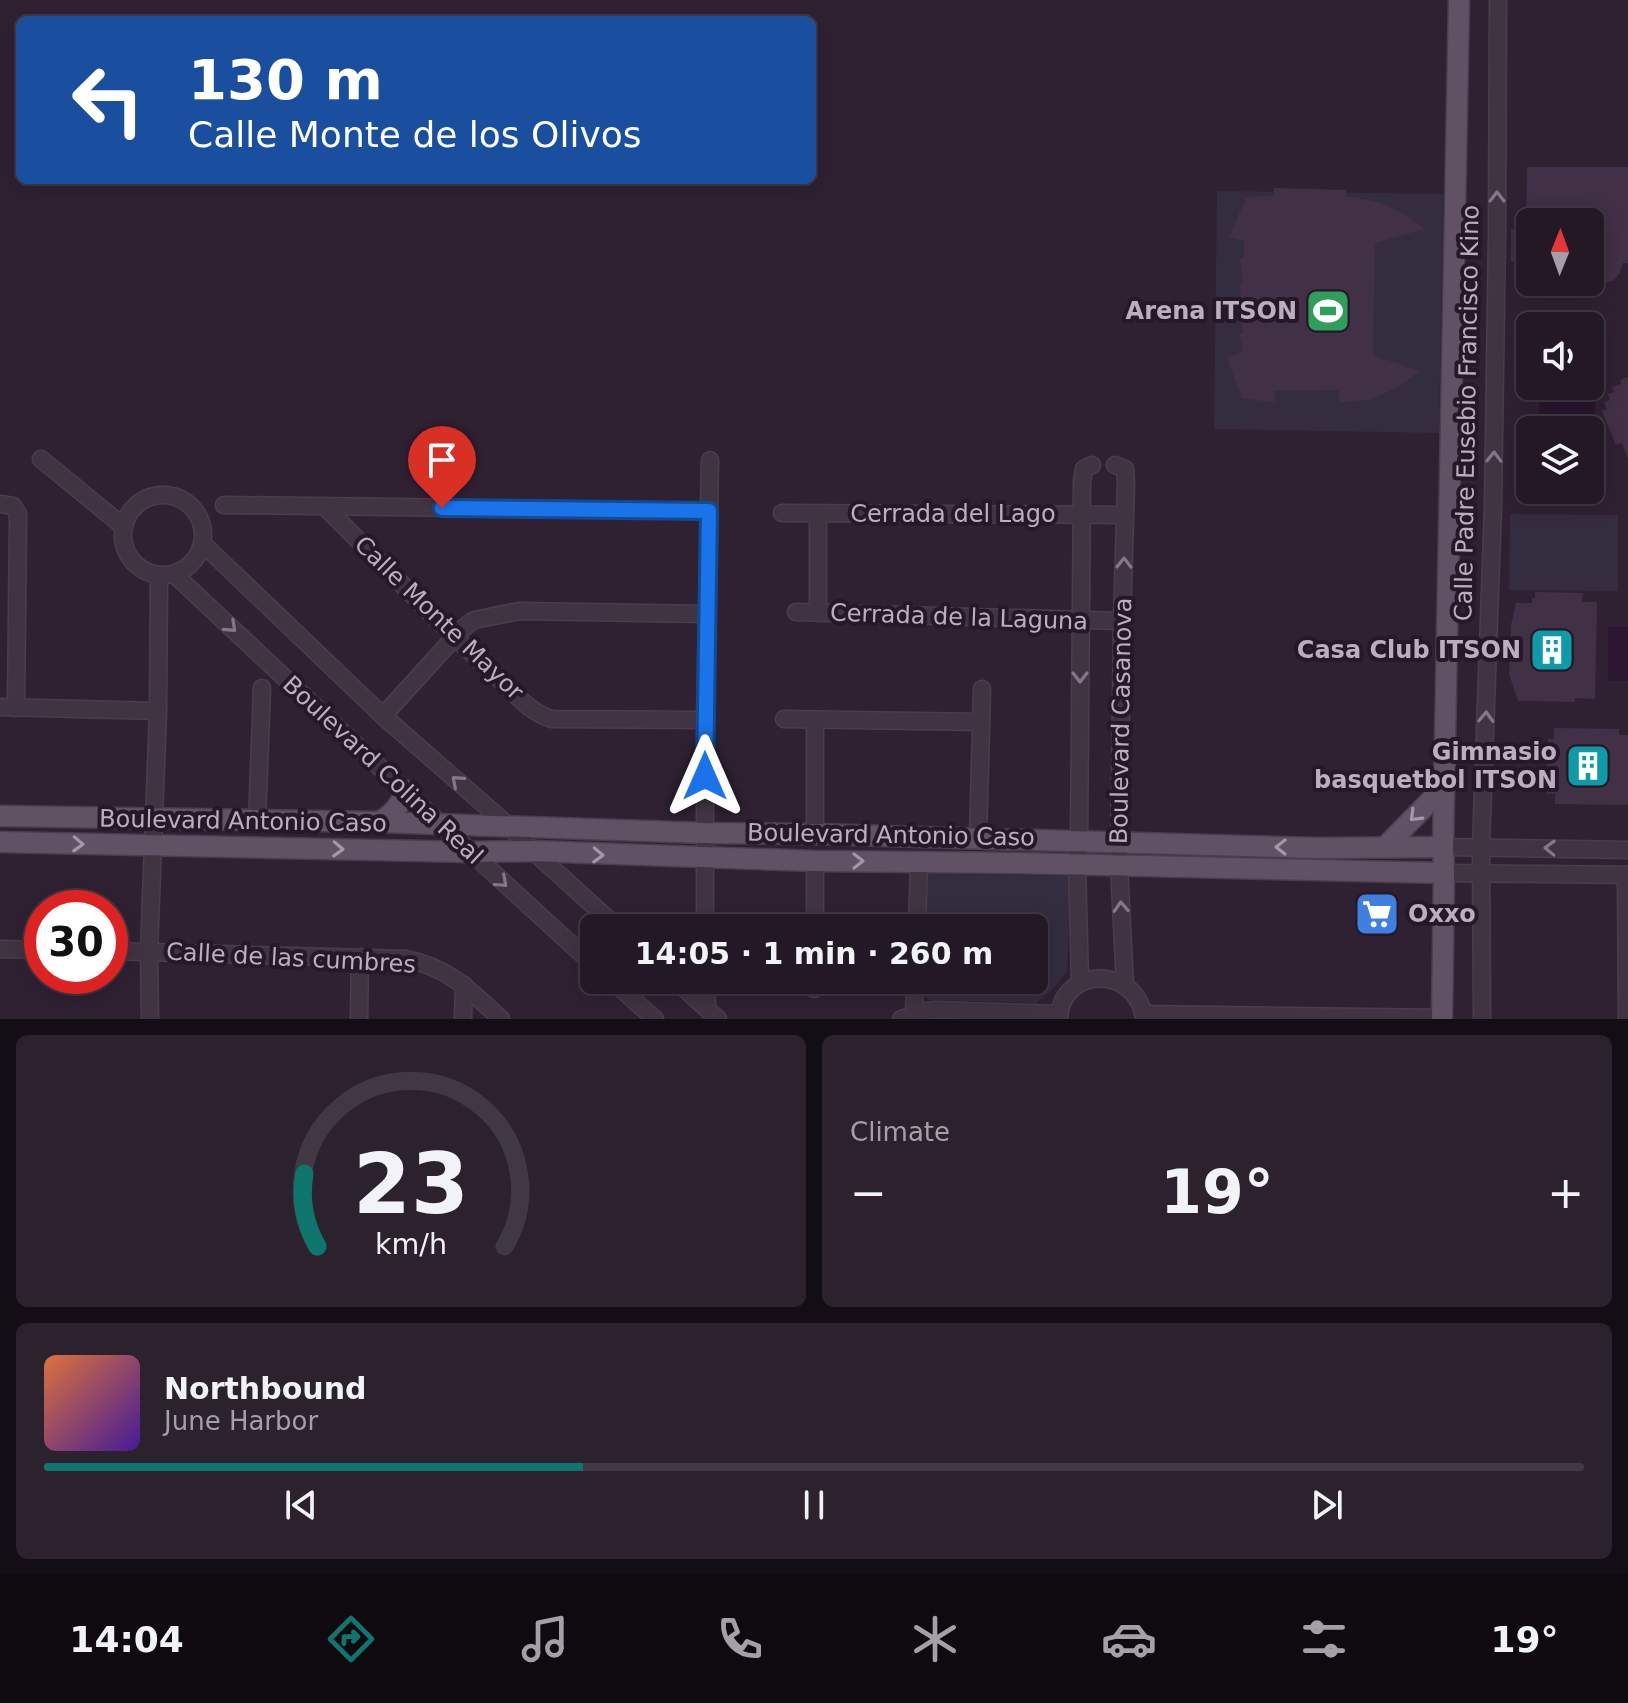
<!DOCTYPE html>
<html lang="en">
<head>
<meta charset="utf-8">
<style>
	body { margin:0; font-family:"DejaVu Sans",sans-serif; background:#2b222e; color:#f1f3f6; height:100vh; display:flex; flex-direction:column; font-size:30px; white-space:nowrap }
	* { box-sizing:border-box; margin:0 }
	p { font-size:26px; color:#a3a0a7 }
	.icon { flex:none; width:44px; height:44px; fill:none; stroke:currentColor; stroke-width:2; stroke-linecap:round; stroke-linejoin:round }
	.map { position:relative; height:1019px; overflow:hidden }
	.panel { display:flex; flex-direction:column; gap:16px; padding:16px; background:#130e15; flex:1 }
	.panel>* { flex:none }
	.banner { position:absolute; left:16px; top:16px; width:800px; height:168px; border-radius:12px; box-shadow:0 4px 20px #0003,0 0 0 2px #403843; background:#1a4fa0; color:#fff; overflow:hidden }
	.needle { width:52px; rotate:1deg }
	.tools { position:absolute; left:1516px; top:208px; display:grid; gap:16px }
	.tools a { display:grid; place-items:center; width:88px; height:88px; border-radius:12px; background:#231926; box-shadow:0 4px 20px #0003,0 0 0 2px #403843; font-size:40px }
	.speed { position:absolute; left:24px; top:890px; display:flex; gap:16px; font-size:40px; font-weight:700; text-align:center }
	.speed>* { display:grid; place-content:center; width:104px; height:104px; border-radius:50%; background:#231926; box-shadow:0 4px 20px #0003,0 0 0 2px #403843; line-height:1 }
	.speed .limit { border:12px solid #d22; background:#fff; color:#111 }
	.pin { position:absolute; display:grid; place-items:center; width:68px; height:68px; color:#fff; margin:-82px -34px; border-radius:50% 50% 50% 0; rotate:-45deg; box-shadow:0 0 8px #0007 }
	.pin .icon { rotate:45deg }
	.me { position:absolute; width:88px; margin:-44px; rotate:0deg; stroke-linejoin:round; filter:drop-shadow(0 0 6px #0008) }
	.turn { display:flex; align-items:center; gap:28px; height:168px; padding:0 40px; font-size:36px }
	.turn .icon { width:104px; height:104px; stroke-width:2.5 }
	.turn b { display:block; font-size:56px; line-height:68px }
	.big { font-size:60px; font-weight:600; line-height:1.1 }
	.panel .card { flex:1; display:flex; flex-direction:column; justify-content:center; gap:12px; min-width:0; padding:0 28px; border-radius:12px; background:#2b222e }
	.panel .dial { align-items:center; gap:0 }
	.dial svg { height:208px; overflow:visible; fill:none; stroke:#403843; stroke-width:7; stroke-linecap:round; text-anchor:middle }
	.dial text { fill:#f1f3f6; stroke:none }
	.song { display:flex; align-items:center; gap:24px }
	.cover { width:96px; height:96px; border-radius:12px; background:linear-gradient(135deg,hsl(20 70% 55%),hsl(260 70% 35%)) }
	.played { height:8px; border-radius:4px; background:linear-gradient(90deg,#0f766e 35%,#403843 35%) }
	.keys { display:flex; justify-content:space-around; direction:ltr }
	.heat { display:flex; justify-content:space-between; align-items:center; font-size:44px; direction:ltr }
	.panel .tiles { flex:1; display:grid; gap:16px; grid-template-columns:1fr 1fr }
	.card:last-child { grid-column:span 2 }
	.trip { position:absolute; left:580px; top:914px; width:468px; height:80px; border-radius:12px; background:#231926; box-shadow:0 4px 20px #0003,0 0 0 2px #403843; font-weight:600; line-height:80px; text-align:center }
	.tabs { display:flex; height:128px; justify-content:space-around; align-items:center; background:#0e0a0f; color:#a3a0a7 }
	.tabs .icon { width:56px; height:56px }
	.tabs .active { color:#0f766e }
	.tabs b { font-size:36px; color:#f1f3f6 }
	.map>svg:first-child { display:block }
	.green { fill:#342d3f }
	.water { fill:#2a162e }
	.building { fill:#423046 }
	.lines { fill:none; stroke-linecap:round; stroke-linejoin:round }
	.minor-casing { stroke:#4a3d4d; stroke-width:19 }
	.major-casing { stroke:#4a3d4d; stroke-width:23 }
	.minor { stroke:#403443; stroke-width:16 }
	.major { stroke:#605164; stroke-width:20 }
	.oneway { stroke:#857788 }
	.oneway2 { stroke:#a696aa }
	.route-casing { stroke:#114b97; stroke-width:20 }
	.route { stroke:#1a73e8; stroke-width:14 }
	.labels { text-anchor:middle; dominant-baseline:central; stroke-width:8; stroke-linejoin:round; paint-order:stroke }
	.poi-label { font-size:24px; font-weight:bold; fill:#bdadc1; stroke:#251928; text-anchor:end }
	.street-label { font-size:24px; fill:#bdadc1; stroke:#251928 }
</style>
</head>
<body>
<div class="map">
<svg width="1628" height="1019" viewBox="0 0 1628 1019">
	<rect width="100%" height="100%" fill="#2f2132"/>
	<g class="green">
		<path d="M1217 191 1443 194 1439 433 1214 429Z"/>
		<path d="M1510 514 1618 515V591L1509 590Z"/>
		<path d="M922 874 1070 876 1067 972 1050 992 1036 1003 929 1000 919 989 920 980H1034V928H924Z"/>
	</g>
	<g class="water">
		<path d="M1590 327H1598L1594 440H1590V430H1539L1540 386H1590Z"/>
		<rect x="1608" y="627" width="20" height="54"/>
	</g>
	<g class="building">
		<path d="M1527 167H1628V263H1623L1620 273 1613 281 1600 283 1590 282V222H1530V263L1511 262V229H1526Z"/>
		<path d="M1274 188 1346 190V196L1374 201 1391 207 1409 217 1425 229 1375 243 1373 355 1420 371 1395 389 1371 399 1340 403 1338 390 1275 391V403L1242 398 1227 358 1243 352 1239 334 1243 333 1238 309 1243 308 1239 284 1243 282 1240 258 1244 257V241L1229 237 1246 198 1274 195Z"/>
		<path d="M1628 377V459L1622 443 1616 445 1602 411 1607 409 1604 402 1610 400 1608 394 1614 392 1612 387 1621 384 1620 380Z"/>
		<path d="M1535 592 1583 593 1582 602H1597L1595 699 1575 698V702L1518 701 1509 674 1510 659H1507L1508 640H1511V625L1516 603H1532V598H1535Z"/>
		<path d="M1554 728 1619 729V735H1628V805L1555 804V794H1547L1548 739H1554Z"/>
	</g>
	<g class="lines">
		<g class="minor-casing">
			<g id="minor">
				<path d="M41 459 124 527"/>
				<path d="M1115 465 1125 469 1126 484 1122 621 1119 866 1125 985"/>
				<circle cx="163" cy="535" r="40"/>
				<path d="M0 504 13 506 18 514V521L16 708"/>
				<path d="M224 505 709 511"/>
				<path d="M324 506C381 562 435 620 494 674 512 690 529 713 552 719L705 720"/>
				<path d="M782 513 1125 515"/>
				<path d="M202 543 383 716 510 827 533 851 618 928"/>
				<path d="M174 574C313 704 452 837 594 965"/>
				<path d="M796 612 1122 621"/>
				<path d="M818 613V514"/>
				<path d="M0 707 158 711"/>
				<path d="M383 716 461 630 474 620 519 611 707 614"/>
				<path d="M784 719 981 722"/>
				<path d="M257 821 262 688"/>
				<path d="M815 834V719"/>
				<path d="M978 839 982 689"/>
				<path d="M1443 847 1628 850"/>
				<path d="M1444 873 1628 875"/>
				<path d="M1626 875 1627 1019"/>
				<path d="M705 928V720L710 460"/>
				<path d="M815 928V861"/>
				<path d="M917 928 919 861"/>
				<path d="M0 949 42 950"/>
				<path d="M110 951 406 959C448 967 471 991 501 1019"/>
				<path d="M611 980 655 1019"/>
				<path d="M675 980 718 1019"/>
				<path d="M706 980 707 1008"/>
				<path d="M1080 983 1077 864 1079 842 1082 482 1084 469 1092 465"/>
				<path d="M814 989 815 980"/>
				<path d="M914 1014 915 980"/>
				<path d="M1144 1014 1442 1018"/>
				<path d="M150 1019 149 951 158 711 159 575"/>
				<path d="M359 1019 360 957"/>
				<path d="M463 1019 464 985"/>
				<path d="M901 1019 926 1011 937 1010 1059 1014"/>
				<path d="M1059 1019C1061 965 1138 965 1144 1019"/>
				<path d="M1482 1019 1481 846 1493 505 1497 235 1498 0"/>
			</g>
		</g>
		<g class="major-casing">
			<g id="major">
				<path d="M0 816 379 822 705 833 815 834 1318 848 1443 847"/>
				<path d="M379 822C393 814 401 805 405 790"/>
				<path d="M0 842 469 852 533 851 815 861 1016 863 1444 873"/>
				<path d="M1386 846 1445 786"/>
				<path d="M1442 1019 1444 873 1443 847 1459 0"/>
			</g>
		</g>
		<use href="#minor" class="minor"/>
		<use href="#major" class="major"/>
	</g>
	<defs><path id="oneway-chevron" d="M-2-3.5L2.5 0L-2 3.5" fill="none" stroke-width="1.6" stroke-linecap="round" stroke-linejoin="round" transform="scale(2)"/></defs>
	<g class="oneway">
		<use href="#oneway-chevron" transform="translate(1497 197) rotate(-90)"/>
		<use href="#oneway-chevron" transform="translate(1494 457) rotate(-89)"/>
		<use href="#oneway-chevron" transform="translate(1124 563) rotate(-89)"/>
		<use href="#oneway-chevron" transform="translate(231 627) rotate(43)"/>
		<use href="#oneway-chevron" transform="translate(1080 677) rotate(90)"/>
		<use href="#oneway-chevron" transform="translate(1486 717) rotate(-88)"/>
		<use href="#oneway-chevron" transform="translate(457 781) rotate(-139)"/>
		<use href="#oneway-chevron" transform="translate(1550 848) rotate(-178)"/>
		<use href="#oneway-chevron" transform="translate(502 882) rotate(42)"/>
		<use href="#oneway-chevron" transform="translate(1121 907) rotate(-93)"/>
	</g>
	<g class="oneway2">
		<use href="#oneway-chevron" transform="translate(1415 816) rotate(135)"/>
		<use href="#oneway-chevron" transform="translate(78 844) rotate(2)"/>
		<use href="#oneway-chevron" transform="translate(1281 847) rotate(-179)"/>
		<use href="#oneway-chevron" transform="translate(338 849) rotate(2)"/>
		<use href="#oneway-chevron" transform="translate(598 855) rotate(2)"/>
		<use href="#oneway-chevron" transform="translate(858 861)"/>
	</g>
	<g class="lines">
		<g class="route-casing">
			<path id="route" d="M442 508 709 511 705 776"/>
		</g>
		<use href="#route" class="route"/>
	</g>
	<defs>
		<g id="stadium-square" transform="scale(2.3)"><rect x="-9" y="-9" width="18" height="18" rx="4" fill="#2e9e5b" stroke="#251928"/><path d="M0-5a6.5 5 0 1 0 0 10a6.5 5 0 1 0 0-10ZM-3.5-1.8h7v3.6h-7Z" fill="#fff"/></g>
		<g id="building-square" transform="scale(2.3)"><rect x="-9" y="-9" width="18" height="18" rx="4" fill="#0f9aa8" stroke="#251928"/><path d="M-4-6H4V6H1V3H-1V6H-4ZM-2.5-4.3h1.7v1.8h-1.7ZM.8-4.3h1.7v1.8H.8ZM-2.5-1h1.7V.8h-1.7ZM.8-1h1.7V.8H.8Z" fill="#fff"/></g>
		<g id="supermarket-square" transform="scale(2.3)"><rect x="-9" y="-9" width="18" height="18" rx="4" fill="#3f7fe0" stroke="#251928"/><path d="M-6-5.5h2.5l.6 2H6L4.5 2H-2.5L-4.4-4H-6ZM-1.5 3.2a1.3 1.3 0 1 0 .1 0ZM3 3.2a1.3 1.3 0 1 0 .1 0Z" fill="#fff"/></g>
	</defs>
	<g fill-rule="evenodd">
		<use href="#stadium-square" x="1328" y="311"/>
		<use href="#building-square" x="1552" y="650"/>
		<use href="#building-square" x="1588" y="766"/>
		<use href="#supermarket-square" x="1377" y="914"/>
	</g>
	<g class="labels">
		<g class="poi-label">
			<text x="1297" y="311">Arena ITSON</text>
			<text x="1521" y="650">Casa Club ITSON</text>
			<text x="1557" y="752">Gimnasio<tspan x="1557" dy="28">basquetbol ITSON</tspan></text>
			<text x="1408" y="914" text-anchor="start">Oxxo</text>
		</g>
		<g class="street-label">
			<text transform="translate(1467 413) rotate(-89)">Calle Padre Eusebio Francisco Kino</text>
			<text x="953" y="514">Cerrada del Lago</text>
			<text transform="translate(959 617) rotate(2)">Cerrada de la Laguna</text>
			<text transform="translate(439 618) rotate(44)">Calle Monte Mayor</text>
			<text transform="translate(1121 721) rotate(-89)">Boulevard Casanova</text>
			<text transform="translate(383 770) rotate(43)">Boulevard Colina Real</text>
			<text transform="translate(243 821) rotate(1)">Boulevard Antonio Caso</text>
			<text transform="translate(891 835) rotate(1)">Boulevard Antonio Caso</text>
			<text transform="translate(291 958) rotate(3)">Calle de las cumbres</text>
		</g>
	</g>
</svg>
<div class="tools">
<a><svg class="needle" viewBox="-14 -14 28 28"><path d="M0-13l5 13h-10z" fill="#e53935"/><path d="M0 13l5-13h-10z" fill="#a3a0a7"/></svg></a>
<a><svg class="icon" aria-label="sound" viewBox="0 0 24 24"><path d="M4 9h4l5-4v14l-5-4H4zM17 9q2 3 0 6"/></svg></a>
<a><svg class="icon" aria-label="layers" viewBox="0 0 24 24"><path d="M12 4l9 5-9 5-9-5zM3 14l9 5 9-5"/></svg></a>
</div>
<div class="speed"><div class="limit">30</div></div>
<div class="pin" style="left:442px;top:508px;background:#d93025"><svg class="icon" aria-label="arrive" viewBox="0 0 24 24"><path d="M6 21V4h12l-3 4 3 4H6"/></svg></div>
<svg class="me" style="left:705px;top:776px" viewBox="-20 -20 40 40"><path d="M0-17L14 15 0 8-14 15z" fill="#1a73e8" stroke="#fff" stroke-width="4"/></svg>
<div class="trip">14:05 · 1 min · 260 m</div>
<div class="banner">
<div class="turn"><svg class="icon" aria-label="left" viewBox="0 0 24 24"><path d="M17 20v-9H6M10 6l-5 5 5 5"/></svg><div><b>130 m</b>Calle Monte de los Olivos</div></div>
</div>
</div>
<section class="panel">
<div class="tiles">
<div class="card dial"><svg viewBox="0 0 100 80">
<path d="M14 69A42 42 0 1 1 86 69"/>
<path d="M14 69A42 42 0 0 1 9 41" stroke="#0f766e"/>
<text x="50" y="56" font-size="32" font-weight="700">23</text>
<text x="50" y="72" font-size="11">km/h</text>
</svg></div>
<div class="card"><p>Climate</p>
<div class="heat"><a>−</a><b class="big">19°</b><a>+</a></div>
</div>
<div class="card">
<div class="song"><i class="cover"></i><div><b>Northbound</b><p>June Harbor</p></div></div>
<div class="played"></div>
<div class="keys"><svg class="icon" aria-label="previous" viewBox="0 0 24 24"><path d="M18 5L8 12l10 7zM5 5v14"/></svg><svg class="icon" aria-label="pause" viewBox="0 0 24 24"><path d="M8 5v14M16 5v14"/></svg><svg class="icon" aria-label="next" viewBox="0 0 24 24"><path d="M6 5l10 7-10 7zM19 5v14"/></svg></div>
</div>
</div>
</section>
<nav class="tabs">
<b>14:04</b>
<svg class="icon active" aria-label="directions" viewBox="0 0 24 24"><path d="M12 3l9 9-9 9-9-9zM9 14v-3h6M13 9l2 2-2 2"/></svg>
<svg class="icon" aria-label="music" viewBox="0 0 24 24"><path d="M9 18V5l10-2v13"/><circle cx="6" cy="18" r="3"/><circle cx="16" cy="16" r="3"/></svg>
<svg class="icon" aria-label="phone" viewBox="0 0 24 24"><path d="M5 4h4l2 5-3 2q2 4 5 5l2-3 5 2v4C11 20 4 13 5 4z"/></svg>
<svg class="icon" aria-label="climate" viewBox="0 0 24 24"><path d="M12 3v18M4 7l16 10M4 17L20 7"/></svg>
<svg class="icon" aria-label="car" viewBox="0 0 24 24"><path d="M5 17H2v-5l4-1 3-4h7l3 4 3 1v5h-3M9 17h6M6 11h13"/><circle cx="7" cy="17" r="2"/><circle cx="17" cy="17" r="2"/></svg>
<svg class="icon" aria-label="filters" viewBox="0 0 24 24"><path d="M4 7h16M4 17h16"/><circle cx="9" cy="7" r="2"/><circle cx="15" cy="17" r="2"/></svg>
<b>19°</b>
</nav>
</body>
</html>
